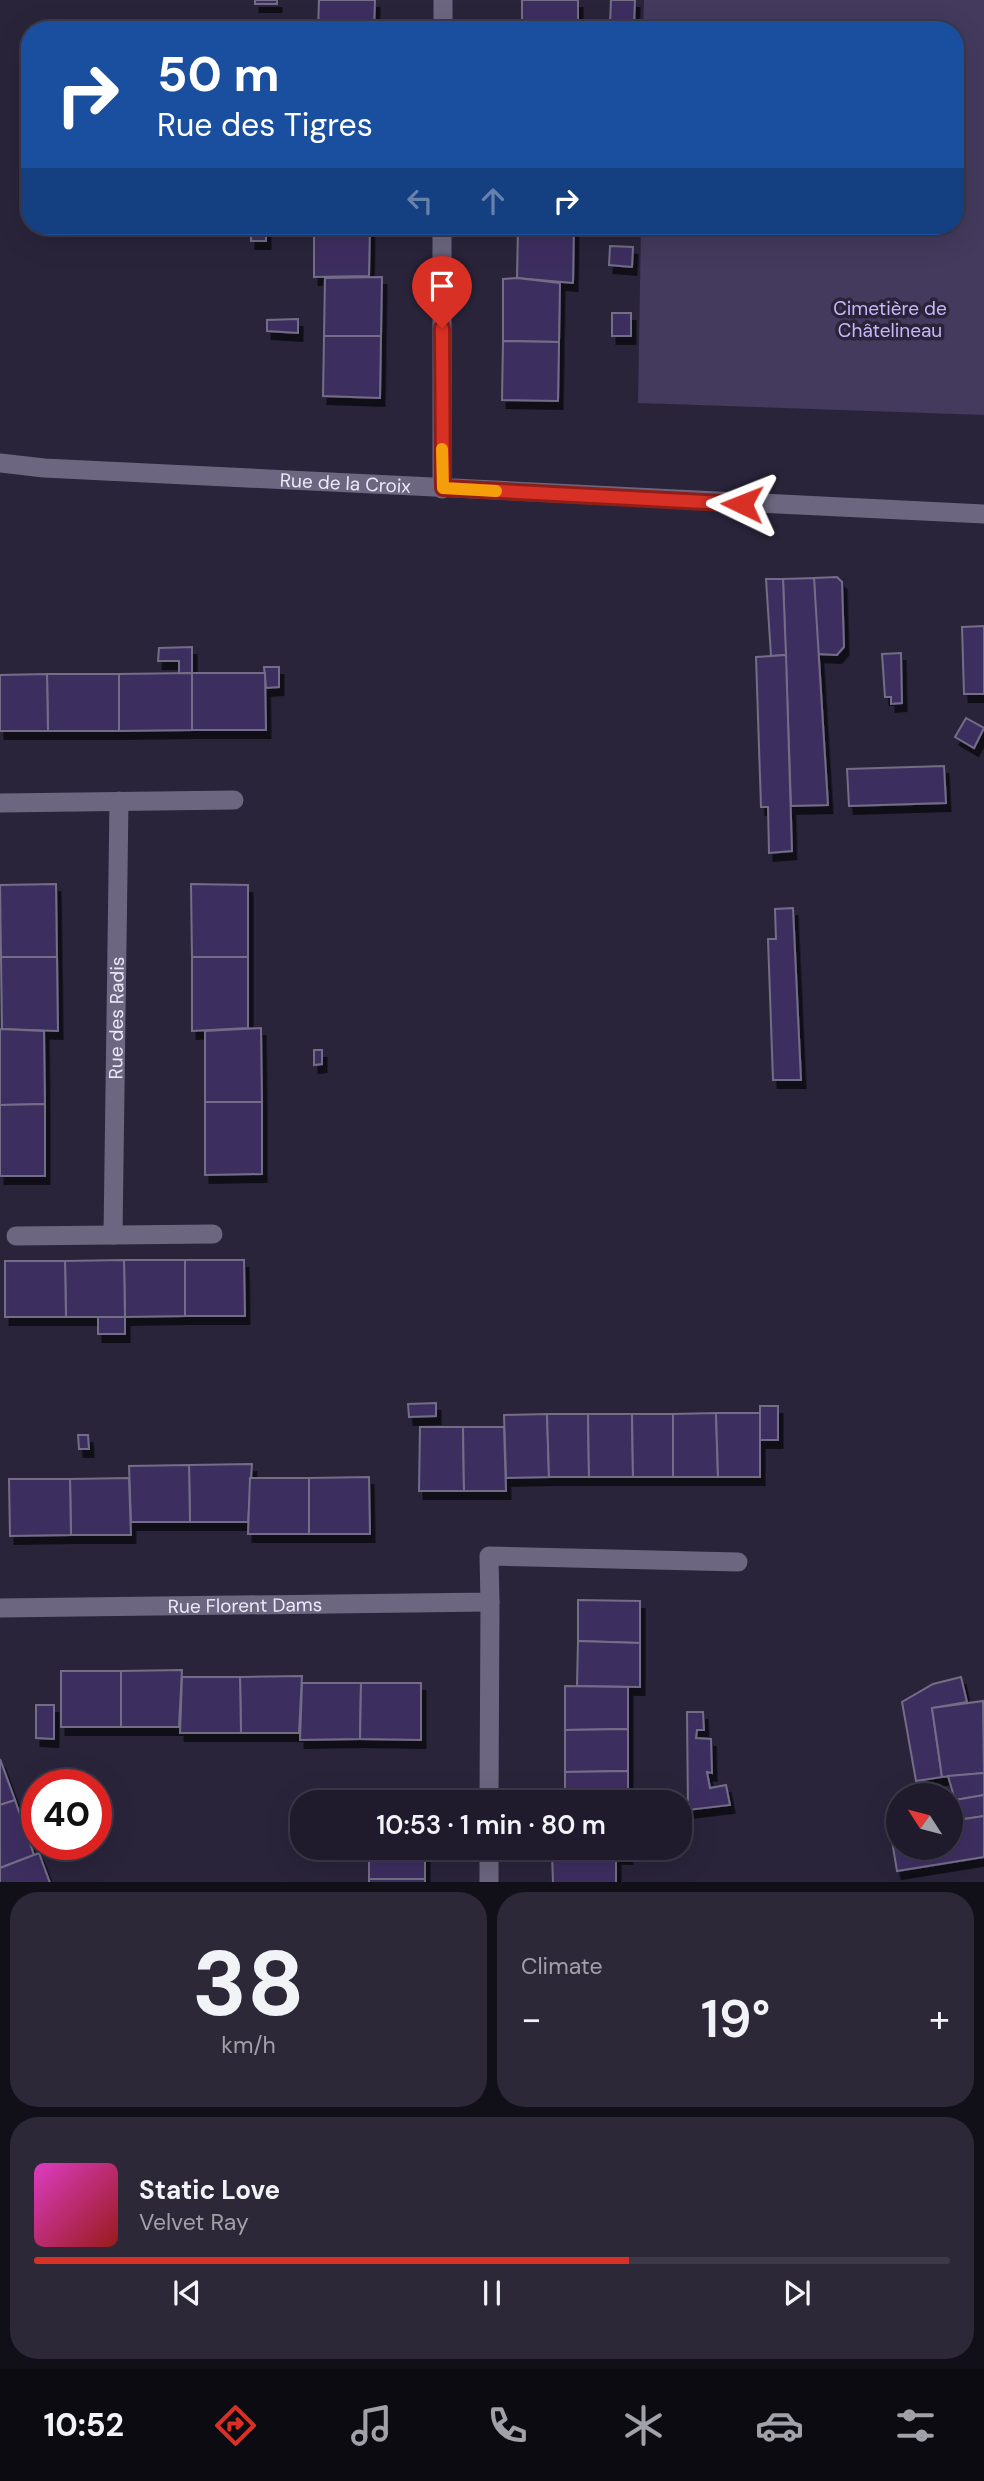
<!DOCTYPE html>
<html lang="en">
<head>
<meta charset="utf-8">
<style>
	body { margin:0; font-family:"DM Sans",sans-serif; background:#2c2838; color:#f1f3f6; height:100vh; display:flex; flex-direction:column; font-size:26px; white-space:nowrap }
	* { box-sizing:border-box; margin:0 }
	p { font-size:23px; color:#a1a1a9 }
	.icon { flex:none; width:38px; height:38px; fill:none; stroke:currentColor; stroke-width:2; stroke-linecap:round; stroke-linejoin:round }
	.map { position:relative; height:1882px; overflow:hidden }
	.side { display:flex; flex-direction:column; gap:10px; padding:10px; background:#110f18; flex:1 }
	.side>* { flex:none }
	.banner { position:absolute; left:21px; top:21px; width:943px; height:214px; border-radius:28px; box-shadow:0 7px 28px #0002,0 0 0 2px #3c3948; background:#1a4fa0; color:#fff; overflow:hidden }
	.needle { width:46px; rotate:306deg }
	.tools { position:absolute; left:886px; top:1783px; display:grid; gap:14px }
	.tools a { display:grid; place-items:center; width:77px; height:77px; border-radius:50%; background:#1f1b2c; box-shadow:0 7px 28px #0002,0 0 0 2px #3c3948; font-size:35px }
	.speed { position:absolute; left:21px; top:1769px; display:flex; gap:14px; font-size:35px; font-weight:700; text-align:center }
	.speed>* { display:grid; place-content:center; width:91px; height:91px; border-radius:50%; background:#1f1b2c; box-shadow:0 7px 28px #0002,0 0 0 2px #3c3948; line-height:1 }
	.speed .limit { border:10px solid #d22; background:#fff; color:#111 }
	.pin { position:absolute; display:grid; place-items:center; width:60px; height:60px; color:#fff; margin:-72px -30px; border-radius:50% 50% 50% 0; rotate:-45deg; box-shadow:0 0 7px #0007 }
	.pin .icon { rotate:45deg }
	.me { position:absolute; width:77px; margin:-38px; rotate:272deg; stroke-linejoin:round; filter:drop-shadow(0 0 5px #0008) }
	.turn { display:flex; align-items:center; gap:24px; height:147px; padding:0 21px; font-size:32px }
	.turn .icon { width:91px; height:91px; stroke-width:2.5 }
	.turn b { display:block; font-size:49px; line-height:60px }
	.lanes { display:flex; align-items:center; height:66px; padding:0 21px; background:#0003; justify-content:center; gap:35px; direction:ltr }
	.lanes .off { opacity:.35 }
	.big { font-size:52px; font-weight:600; line-height:1.1 }
	.side .widget { flex:1; display:flex; flex-direction:column; justify-content:center; gap:10px; min-width:0; padding:0 24px; border-radius:28px; background:#2c2838 }
	.side .dial { align-items:center; gap:0 }
	.dial b { font-size:91px; line-height:1 }
	.song { display:flex; align-items:center; gap:21px }
	.cover { width:84px; height:84px; border-radius:10px; background:linear-gradient(135deg,hsl(310 70% 55%),hsl(0 70% 35%)) }
	.played { height:7px; border-radius:4px; background:linear-gradient(90deg,#d93025 65%,#3c3948 65%) }
	.keys { display:flex; justify-content:space-around; direction:ltr }
	.heat { display:flex; justify-content:space-between; align-items:center; font-size:38px; direction:ltr }
	.side .tiles { flex:1; display:grid; gap:10px; grid-template-columns:1fr 1fr }
	.widget:last-child { grid-column:span 2 }
	.trip { position:absolute; left:290px; top:1790px; width:402px; height:70px; border-radius:28px; background:#1f1b2c; box-shadow:0 7px 28px #0002,0 0 0 2px #3c3948; font-weight:600; line-height:70px; text-align:center }
	.tabs { display:flex; height:112px; justify-content:space-around; align-items:center; background:#0c0b12; color:#a1a1a9 }
	.tabs .icon { width:49px; height:49px }
	.tabs .on { color:#d93025 }
	.tabs b { font-size:32px; color:#f1f3f6 }
	.map>svg:first-child { display:block }
	.green { fill:#433a5d }
	.building { fill:#3e2f60; stroke:#736d87; stroke-width:2; filter:url(#shadow) }
	.lines { fill:none; stroke-linecap:round; stroke-linejoin:round }
	.minor { stroke:#6c6680; stroke-width:19 }
	.tertiary { stroke:#6c6680; stroke-width:19 }
	.route-casing { stroke:#8d1f18; stroke-width:18 }
	.route { stroke:#d93025; stroke-width:12 }
	.slow { stroke:#f59e0b; stroke-width:12 }
	.labels { text-anchor:middle; dominant-baseline:central; stroke-width:7; stroke-linejoin:round; paint-order:stroke }
	.park-label { font-size:19px; fill:#c7b7f8; stroke:#29243a }
	.street-label { font-size:19px; fill:#ebe8f7; stroke:#29243a }
</style>
</head>
<body>
<div class="map">
<svg width="984" height="1883" viewBox="0 0 984 1883">
	<defs>
		<filter id="shadow"><feDropShadow dx="4.5" dy="8" stdDeviation="0" flood-color="#0009"/></filter>
	</defs>
	<rect width="100%" height="100%" fill="#29243a"/>
	<path class="green" d="M644 0H984V415L638 403 641 226H956V30H643Z"/>
	<g class="building">
		<rect x="255" y="0" width="22" height="4"/>
		<path d="M319 0H375L374 30H318Z"/>
		<rect x="522" y="0" width="56" height="30"/>
		<path d="M611 0H635L634 25 610 24Z"/>
		<rect x="251" y="226" width="15" height="15"/>
		<path d="M314 226H370L369 276 314 277Z"/>
		<path d="M518 226H574L573 283 517 278Z"/>
		<path d="M610 246 633 247 632 267 609 265Z"/>
		<path d="M382 277 381 336H324L325 278Z"/>
		<path d="M517 278 560 283 559 342 503 341V279Z"/>
		<rect x="612" y="313" width="19" height="23"/>
		<path d="M298 319V333L267 331V320Z"/>
		<path d="M324 336H381L380 398 323 396Z"/>
		<path d="M503 341 559 342 558 401 502 400Z"/>
		<path d="M837 577 842 582 844 647 837 655 817 654 814 578Z"/>
		<path d="M814 578 828 805 791 806 783 579Z"/>
		<path d="M766 579H783L786 655 771 656Z"/>
		<path d="M984 626V694H964L962 627Z"/>
		<path d="M192 647V673L179 674V661H158L159 648Z"/>
		<path d="M901 653 902 703 891 704V697H885L882 654Z"/>
		<path d="M786 655 792 851 769 853 768 807H761L756 657Z"/>
		<path d="M264 667H279V687L266 688Z"/>
		<path d="M192 673H265L266 730H192Z"/>
		<path d="M192 673V730L119 731V674Z"/>
		<path d="M47 674H119V731H48Z"/>
		<path d="M47 674 48 731H0V675Z"/>
		<path d="M966 718 984 728 974 748 955 737Z"/>
		<path d="M944 766 946 803 849 806 847 769Z"/>
		<path d="M56 884 57 957H1L0 885Z"/>
		<path d="M191 884 248 885V957H192Z"/>
		<path d="M793 908 801 1080H773L768 939H776L775 909Z"/>
		<path d="M1 957H57L58 1031 2 1029Z"/>
		<path d="M192 957H248V1028L192 1031Z"/>
		<path d="M261 1028 262 1102H205V1031Z"/>
		<path d="M0 1029 44 1031 45 1104 0 1105Z"/>
		<path d="M314 1050H322V1064L314 1065Z"/>
		<path d="M205 1102H262V1174L205 1175Z"/>
		<path d="M45 1104V1176H0V1105Z"/>
		<path d="M124 1260H185V1316L125 1317Z"/>
		<path d="M124 1260 125 1317H66L65 1261Z"/>
		<path d="M185 1260H244L245 1316H185Z"/>
		<path d="M5 1261H65L66 1317H5Z"/>
		<rect x="98" y="1317" width="27" height="17"/>
		<path d="M436 1403V1416L409 1417 408 1404Z"/>
		<rect x="760" y="1406" width="18" height="34"/>
		<path d="M716 1413 718 1477H673V1414Z"/>
		<path d="M716 1413H760V1477H718Z"/>
		<path d="M547 1414 549 1477 506 1478 504 1415Z"/>
		<path d="M547 1414H588L589 1477H549Z"/>
		<path d="M588 1414H632L633 1477H589Z"/>
		<path d="M632 1414H673V1477H633Z"/>
		<path d="M420 1427H463L464 1491H419Z"/>
		<path d="M463 1427H504L506 1491H464Z"/>
		<path d="M78 1435H88L89 1449H79Z"/>
		<path d="M252 1464 248 1522H190L189 1465Z"/>
		<path d="M189 1465 190 1522H131L129 1466Z"/>
		<path d="M369 1477 370 1534H309V1478Z"/>
		<path d="M129 1478 131 1535H71L70 1479Z"/>
		<path d="M250 1478H309V1534H248Z"/>
		<path d="M9 1479H70L71 1535 10 1536Z"/>
		<path d="M578 1600 640 1601V1643L578 1641Z"/>
		<path d="M578 1641 640 1643V1687L577 1686Z"/>
		<path d="M182 1670 179 1727H121V1671Z"/>
		<rect x="61" y="1671" width="60" height="56"/>
		<path d="M302 1676 299 1733H241L240 1677Z"/>
		<path d="M182 1677H240L241 1733H180Z"/>
		<path d="M961 1677 967 1702 932 1708 942 1777 916 1781 902 1702 933 1684Z"/>
		<path d="M302 1683H361L360 1739 300 1740Z"/>
		<path d="M361 1683H421V1740L360 1739Z"/>
		<path d="M565 1686 628 1687V1729L565 1730Z"/>
		<path d="M983 1701 984 1773 942 1777 932 1708Z"/>
		<path d="M36 1705H54V1739L36 1738Z"/>
		<path d="M687 1712H703L704 1730H697L696 1738 711 1739 712 1773 707 1772 710 1788 726 1785 730 1805 688 1810Z"/>
		<path d="M628 1729V1771L565 1772V1730Z"/>
		<path d="M0 1759 15 1800 0 1805Z"/>
		<path d="M628 1771V1802H565V1772Z"/>
		<path d="M984 1773V1795L955 1800 948 1776Z"/>
		<path d="M984 1795V1816L958 1820 955 1800Z"/>
		<path d="M15 1800 34 1855 0 1868V1805Z"/>
		<path d="M984 1816V1857L897 1871 890 1829 898 1828V1848H950V1821Z"/>
		<rect x="369" y="1848" width="56" height="31"/>
		<path d="M565 1848H628V1856L565 1854Z"/>
		<path d="M39 1853 50 1883H0V1868Z"/>
		<path d="M552 1854 616 1856V1883H553Z"/>
		<rect x="369" y="1879" width="56" height="4"/>
	</g>
	<g class="lines">
		<g class="minor">
			<path d="M443 30V0"/>
			<path d="M442 226V489"/>
			<path d="M0 803 234 800"/>
			<path id="s1" d="M113 1235 119 801"/>
			<path d="M16 1236 213 1234"/>
			<path id="s2" d="M0 1608 490 1602 489 1556 738 1562"/>
			<path d="M489 1802 490 1602"/>
			<path d="M489 1883V1848"/>
		</g>
		<path class="tertiary" id="s3" d="M0 463 44 468 984 514"/>
	</g>
	<g class="lines">
		<g class="route-casing">
			<path id="route" d="M442 328 443 488 742 504"/>
		</g>
		<use href="#route" class="route"/>
		<path class="slow" d="M442 449 443 488 496 491"/>
	</g>
	<g class="labels">
		<g class="park-label">
			<text x="890" y="308">Cimetière de<tspan x="890" dy="22">Châtelineau</tspan></text>
		</g>
		<g class="street-label">
			<text stroke="none"><textPath href="#s3" startOffset="346">Rue de la Croix</textPath></text>
			<text stroke="none"><textPath href="#s1" startOffset="217">Rue des Radis</textPath></text>
			<text stroke="none"><textPath href="#s2" startOffset="245">Rue Florent Dams</textPath></text>
		</g>
	</g>
</svg>
<div class="tools">
<a><svg class="needle" viewBox="-14 -14 28 28"><path d="M0-13l5 13h-10z" fill="#e53935"/><path d="M0 13l5-13h-10z" fill="#a1a1a9"/></svg></a>
</div>
<div class="speed"><div class="limit">40</div></div>
<div class="pin" style="left:442px;top:328px;background:#d93025"><svg class="icon" aria-label="arrive" viewBox="0 0 24 24"><path d="M6 21V4h12l-3 4 3 4H6"/></svg></div>
<svg class="me" style="left:742px;top:504px" viewBox="-20 -20 40 40"><path d="M0-17L14 15 0 8-14 15z" fill="#d93025" stroke="#fff" stroke-width="4"/></svg>
<div class="trip">10:53 · 1 min · 80 m</div>
<div class="banner">
<div class="turn"><svg class="icon" aria-label="right" viewBox="0 0 24 24"><path d="M7 20v-9h11M14 6l5 5-5 5"/></svg><div><b>50 m</b>Rue des Tigres</div></div>
<div class="lanes"><svg class="icon off" aria-label="left" viewBox="0 0 24 24"><path d="M17 20v-9H6M10 6l-5 5 5 5"/></svg><svg class="icon off" aria-label="ahead" viewBox="0 0 24 24"><path d="M12 20V5M6 11l6-6 6 6"/></svg><svg class="icon" aria-label="right" viewBox="0 0 24 24"><path d="M7 20v-9h11M14 6l5 5-5 5"/></svg></div>
</div>
</div>
<section class="side">
<div class="tiles">
<div class="widget dial"><b>38</b><p>km/h</p></div>
<div class="widget"><p>Climate</p>
<div class="heat"><a>−</a><b class="big">19°</b><a>+</a></div>
</div>
<div class="widget">
<div class="song"><i class="cover"></i><div><b>Static Love</b><p>Velvet Ray</p></div></div>
<div class="played"></div>
<div class="keys"><svg class="icon" aria-label="previous" viewBox="0 0 24 24"><path d="M18 5L8 12l10 7zM5 5v14"/></svg><svg class="icon" aria-label="pause" viewBox="0 0 24 24"><path d="M8 5v14M16 5v14"/></svg><svg class="icon" aria-label="next" viewBox="0 0 24 24"><path d="M6 5l10 7-10 7zM19 5v14"/></svg></div>
</div>
</div>
</section>
<nav class="tabs">
<b>10:52</b>
<svg class="icon on" aria-label="directions" viewBox="0 0 24 24"><path d="M12 3l9 9-9 9-9-9zM9 14v-3h6M13 9l2 2-2 2"/></svg>
<svg class="icon" aria-label="music" viewBox="0 0 24 24"><path d="M9 18V5l10-2v13"/><circle cx="6" cy="18" r="3"/><circle cx="16" cy="16" r="3"/></svg>
<svg class="icon" aria-label="phone" viewBox="0 0 24 24"><path d="M5 4h4l2 5-3 2q2 4 5 5l2-3 5 2v4C11 20 4 13 5 4z"/></svg>
<svg class="icon" aria-label="climate" viewBox="0 0 24 24"><path d="M12 3v18M4 7l16 10M4 17L20 7"/></svg>
<svg class="icon" aria-label="car" viewBox="0 0 24 24"><path d="M5 17H2v-5l4-1 3-4h7l3 4 3 1v5h-3M9 17h6M6 11h13"/><circle cx="7" cy="17" r="2"/><circle cx="17" cy="17" r="2"/></svg>
<svg class="icon" aria-label="filters" viewBox="0 0 24 24"><path d="M4 7h16M4 17h16"/><circle cx="9" cy="7" r="2"/><circle cx="15" cy="17" r="2"/></svg>
</nav>
</body>
</html>
